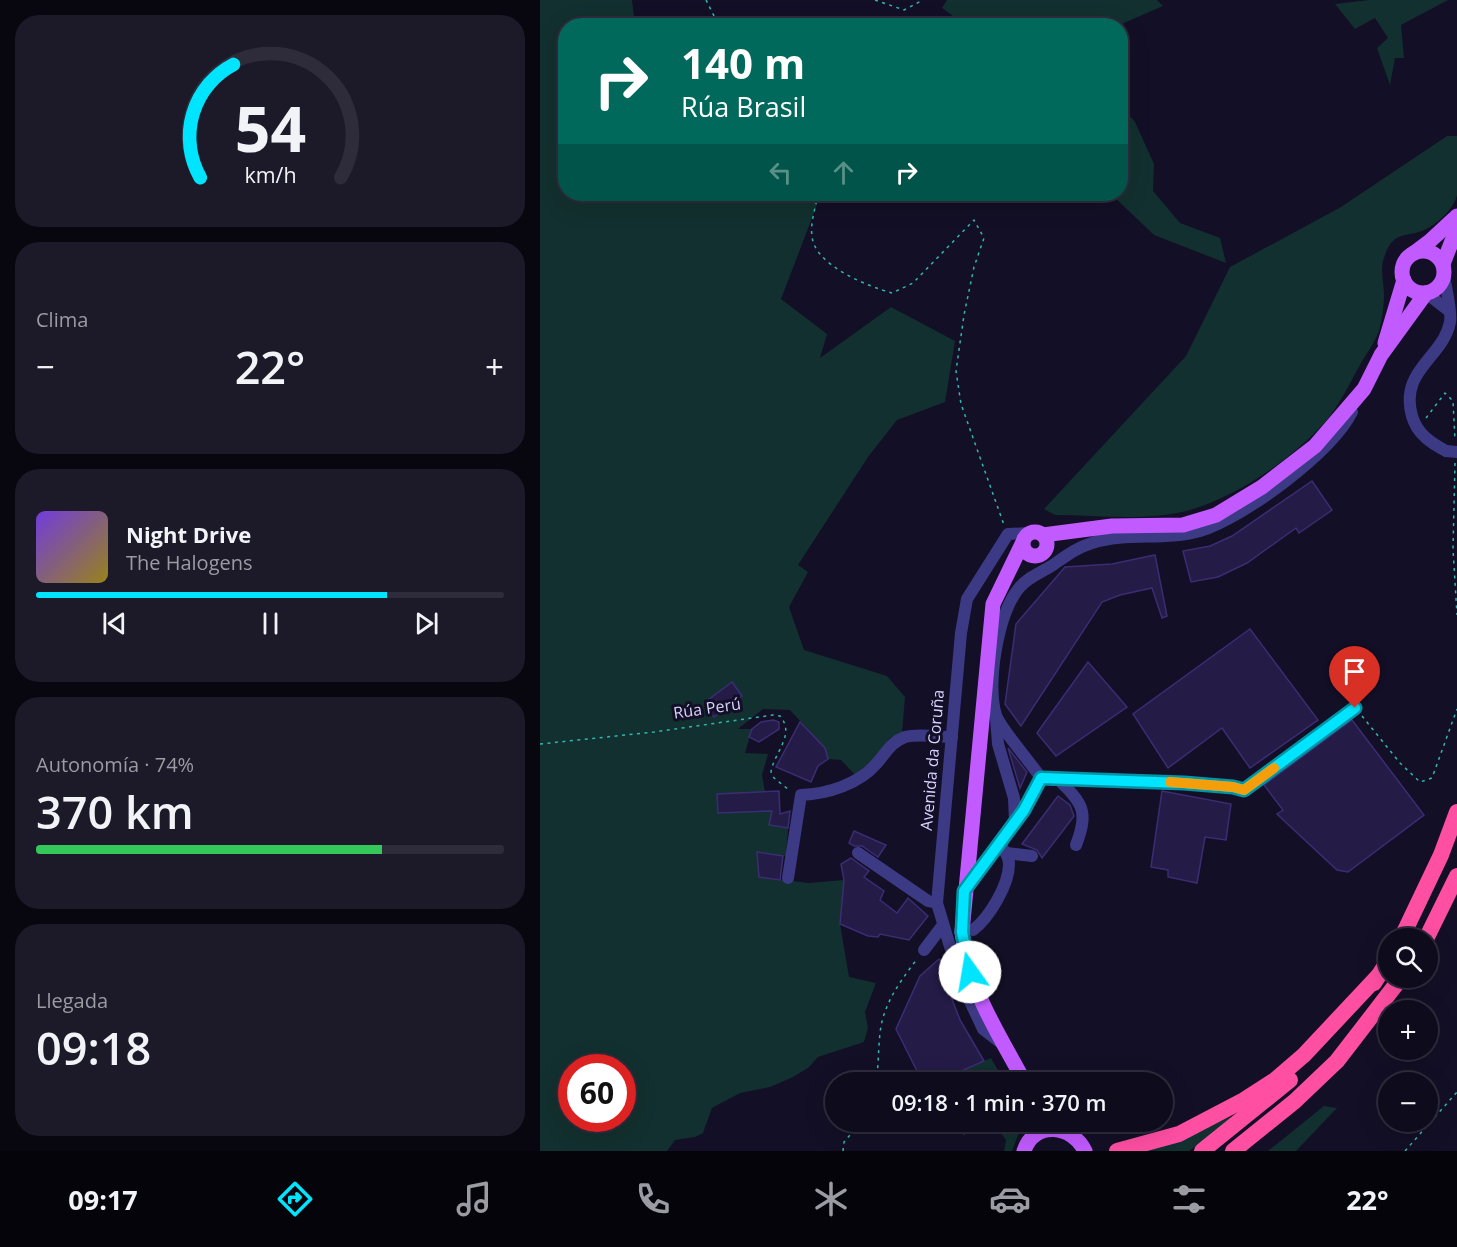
<!DOCTYPE html>
<html lang="es">
<head>
<meta charset="utf-8">
<style>
	body { margin:0; font-family:"Open Sans",sans-serif; background:#1c1929; color:#f1f3f6; height:100vh; display:flex; flex-direction:column; font-size:22px; white-space:nowrap }
	* { box-sizing:border-box; margin:0 }
	p { font-size:20px; color:#9b9ba3 }
	.icon { flex:none; width:33px; height:33px; fill:none; stroke:currentColor; stroke-width:2; stroke-linecap:round; stroke-linejoin:round }
	.map { position:relative; flex:1; overflow:hidden }
	.drawer { display:flex; flex-direction:column; gap:15px; padding:15px; background:#08060f; width:540px }
	.drawer>* { flex:none }
	.banner { position:absolute; left:18px; top:18px; width:570px; height:183px; border-radius:24px; box-shadow:0 6px 24px #0002,0 0 0 2px #2e2b3b; background:#00695c; color:#fff; overflow:hidden }
	.tools { position:absolute; left:838px; top:928px; display:grid; gap:12px }
	.tools a { display:grid; place-items:center; width:60px; height:60px; border-radius:50%; background:#0e0b1c; box-shadow:0 6px 24px #0002,0 0 0 2px #2e2b3b; font-size:30px }
	.speed { position:absolute; left:18px; top:1054px; display:flex; gap:12px; font-size:30px; font-weight:700; text-align:center }
	.speed>* { display:grid; place-content:center; width:78px; height:78px; border-radius:50%; background:#0e0b1c; box-shadow:0 6px 24px #0002,0 0 0 2px #2e2b3b; line-height:1 }
	.speed .limit { border:9px solid #d22; background:#fff; color:#111 }
	.pin { position:absolute; display:grid; place-items:center; width:51px; height:51px; color:#fff; margin:-62px -26px; border-radius:50% 50% 50% 0; rotate:-45deg; box-shadow:0 0 6px #0007 }
	.pin .icon { rotate:45deg }
	.me { position:absolute; width:66px; margin:-33px; rotate:347deg; stroke-linejoin:round; filter:drop-shadow(0 0 4px #0008) }
	.turn { display:flex; align-items:center; gap:21px; height:126px; padding:0 24px; font-size:27px }
	.turn .icon { width:78px; height:78px; stroke-width:2.5 }
	.turn b { display:block; font-size:42px; line-height:51px }
	.lanes { display:flex; align-items:center; height:57px; padding:0 24px; background:#0003; justify-content:center; gap:30px; direction:ltr }
	.lanes .off { opacity:.35 }
	.big { font-size:45px; font-weight:600; line-height:1.1 }
	.drawer .card { flex:1; display:flex; flex-direction:column; justify-content:center; gap:9px; min-width:0; padding:0 21px; border-radius:24px; background:#1c1929 }
	.drawer .dial { align-items:center; gap:0 }
	.dial svg { height:156px; overflow:visible; fill:none; stroke:#2e2b3b; stroke-width:7; stroke-linecap:round; text-anchor:middle }
	.dial text { fill:#f1f3f6; stroke:none }
	.song { display:flex; align-items:center; gap:18px }
	.cover { width:72px; height:72px; border-radius:9px; background:linear-gradient(135deg,hsl(260 70% 55%),hsl(50 70% 35%)) }
	.played { height:6px; border-radius:3px; background:linear-gradient(90deg,#00e5ff 75%,#2e2b3b 75%) }
	.keys { display:flex; justify-content:space-around; direction:ltr }
	.heat { display:flex; justify-content:space-between; align-items:center; font-size:33px; direction:ltr }
	.charge { height:9px; border-radius:4px; background:linear-gradient(90deg,#34c759 74%,#2e2b3b 0) }
	.trip { position:absolute; left:285px; top:1072px; width:348px; height:60px; border-radius:30px; background:#0e0b1c; box-shadow:0 6px 24px #0002,0 0 0 2px #2e2b3b; font-weight:600; line-height:60px; text-align:center }
	.dock { display:flex; height:96px; justify-content:space-around; align-items:center; background:#06040b; color:#9b9ba3 }
	.dock .icon { width:42px; height:42px }
	.dock .active { color:#00e5ff }
	.dock b { font-size:27px; color:#f1f3f6 }
	main { display:flex; flex:1; min-height:0 }
	.map>svg:first-child { display:block }
	.green { fill:#12302f; fill-rule:evenodd }
	.building { fill:#241b47; stroke:#3b2d73; stroke-width:1.5 }
	.lines { fill:none; stroke-linecap:round; stroke-linejoin:round }
	.path { stroke:#2fb8b0; stroke-width:1.5; stroke-dasharray:3 4.5; stroke-linecap:butt }
	.minor { stroke:#3d3a85; stroke-width:12 }
	.major { stroke:#c25bff; stroke-width:15 }
	.highway { stroke:#ff4fa3; stroke-width:16 }
	.minor-bridge { stroke:#3d3a85; stroke-width:12 }
	.route-casing { stroke:#0095a6; stroke-width:15 }
	.route { stroke:#00e5ff; stroke-width:10 }
	.slow { stroke:#f59e0b; stroke-width:10 }
	.labels { text-anchor:middle; dominant-baseline:central; stroke-width:6; stroke-linejoin:round; paint-order:stroke }
	.street-label { font-size:16px; fill:#d9d4ff; stroke:#130f26 }
</style>
</head>
<body>
<main>
<section class="drawer">
<div class="card dial"><svg viewBox="0 0 100 80">
<path d="M14 69A42 42 0 1 1 86 69"/>
<path d="M14 69A42 42 0 0 1 31 11" stroke="#00e5ff"/>
<text x="50" y="56" font-size="32" font-weight="700">54</text>
<text x="50" y="72" font-size="11">km/h</text>
</svg></div>
<div class="card"><p>Clima</p>
<div class="heat"><a>−</a><b class="big">22°</b><a>+</a></div>
</div>
<div class="card">
<div class="song"><i class="cover"></i><div><b>Night Drive</b><p>The Halogens</p></div></div>
<div class="played"></div>
<div class="keys"><svg class="icon" aria-label="previous" viewBox="0 0 24 24"><path d="M18 5L8 12l10 7zM5 5v14"/></svg><svg class="icon" aria-label="pause" viewBox="0 0 24 24"><path d="M8 5v14M16 5v14"/></svg><svg class="icon" aria-label="next" viewBox="0 0 24 24"><path d="M6 5l10 7-10 7zM19 5v14"/></svg></div>
</div>
<div class="card"><p>Autonomía · 74%</p><b class="big">370 km</b><div class="charge"></div></div>
<div class="card"><p>Llegada</p><b class="big">09:18</b></div>
</section>
<div class="map">
<svg width="917" height="1151" viewBox="0 0 917 1151">
	<rect width="100%" height="100%" fill="#130f26"/>
	<g class="green">
		<path d="M0 0H92L95 25 26 26V194H266L277 205 241 299 287 334 280 358 351 307 415 341 405 402 357 420 328 457 258 565 268 572 249 607 264 650 347 676 365 697 362 733 350 738 336 757 315 775 301 760 288 759 285 748 250 710 223 709 198 729H212L205 753 228 754 222 775 225 792 177 794 232 811 229 825 248 828 246 856 217 852 219 877 269 883 304 880 300 924 309 977 336 983 325 1012 328 1028 324 1042 278 1057 268 1068 251 1078 230 1087 200 1093 172 1108 163 1133 155 1137 135 1140 127 1151H0ZM32 1068H82V1119H32Z"/>
		<path d="M407 0H617L623 6 577 26 425 25 402 8Z"/>
		<path d="M829 0H908L861 25 864 58H855L850 85 837 48 848 38 835 18 815 29 795 4Z"/>
		<path d="M581 105 595 122 614 164 613 191 640 223 680 238 686 263 614 235 571 194H580Z"/>
		<path d="M907 136H917C917 154 917 177 917 195 914 209 896 225 884 230 866 238 854 230 845 255 839 269 844 281 844 295 844 306 842 321 839 331 835 342 827 353 821 363 810 383 800 404 786 421 751 460 693 500 642 512 601 521 556 515 515 515L504 509 646 356 690 267 801 207Z"/>
		<path d="M451 1058 465 1083H394L444 1061Z"/>
		<path d="M784 1106 797 1108 756 1151H728Z"/>
		<path d="M690 1117 691 1119 649 1151H603Z"/>
		<path d="M462 1122H483L472 1151H464L466 1140 457 1128Z"/>
	</g>
	<g class="building">
		<path d="M772 481 792 510 759 533 756 528 707 563 678 577 651 582 643 551 670 546 692 536Z"/>
		<path d="M615 555 627 616 622 618 612 588 580 595 562 602 481 726 465 704 476 624 525 567 572 564Z"/>
		<path d="M710 629 778 720 710 768 682 728 628 768 593 714Z"/>
		<path d="M548 662 587 707 516 756 497 733Z"/>
		<path d="M192 682 202 696 174 717 164 703Z"/>
		<path d="M233 720 239 722V729L219 742 209 737 212 729 221 722Z"/>
		<path d="M812 720 884 815 808 872 797 870 737 814 743 810 724 785Z"/>
		<path d="M260 722 285 748 288 759 278 766 271 782 236 767Z"/>
		<path d="M468 748 487 772 480 788Z"/>
		<path d="M239 791 240 814 250 811 248 828 229 825 232 811 178 813 177 794Z"/>
		<path d="M622 791 691 804 686 840 665 837 657 883 628 877V870L611 867Z"/>
		<path d="M518 796 530 805 534 816 502 858 497 850 482 844Z"/>
		<path d="M314 831 346 845 338 857 322 846H314L309 843Z"/>
		<path d="M217 852 243 856 240 880 219 877Z"/>
		<path d="M311 858 329 871 324 877 344 891 340 900 357 913 368 898 388 916 369 940 340 934 338 937 328 936 300 924 304 880 301 864Z"/>
		<path d="M399 959 404 964 408 989 420 1020 444 1061 394 1083H383L356 1029 380 976Z"/>
		<path d="M418 1122H451L424 1134Z"/>
	</g>
	<g class="lines">
		<g class="path">
			<path d="M166 0 179 26"/>
			<path d="M335 0 364 10 383 0"/>
			<path d="M278 194C276 206 270 223 272 236 274 265 327 286 352 293L373 283 434 220 444 238 434 267 424 315 416 371 421 404 464 525"/>
			<path d="M886 418 905 393 913 401 915 440"/>
			<path d="M915 463 913 549 917 615"/>
			<path d="M822 716 860 763 880 782 892 778 917 709"/>
			<path d="M0 744 114 732 233 715 240 716C256 735 234 752 231 772L234 778 249 790"/>
			<path d="M336 1083C339 1064 338 1044 341 1026 346 1000 362 979 377 959"/>
			<path d="M303 1151 304 1142 321 1122"/>
			<path d="M865 1151 917 1092"/>
		</g>
		<g class="minor">
			<path d="M904 276C906 288 912 312 910 322 903 358 859 370 872 416 877 434 891 443 906 451"/>
			<path d="M886 293 908 310"/>
			<path d="M456 718 458 744 474 798 475 822"/>
			<path d="M501 778C492 764 460 728 456 715 446 684 458 614 479 588 489 576 501 573 513 565 526 556 536 548 552 543 587 532 625 541 660 531 705 517 791 453 812 412"/>
			<path d="M501 778 644 783 693 787 704 790 815 708"/>
			<path d="M518 779C543 804 549 811 536 845"/>
			<path d="M318 853 388 901 397 903"/>
			<path d="M466 853 492 856"/>
			<path d="M248 878 261 795C288 794 319 784 337 763 346 753 351 742 365 737 379 733 397 737 412 737"/>
			<path d="M426 889 484 810 501 778"/>
			<path d="M433 930C449 918 469 885 469 864 469 855 463 849 458 843"/>
			<path d="M384 950 403 925"/>
			<path d="M461 1043 443 1029 420 980 397 903 421 633 427 599 468 534 490 533"/>
		</g>
		<g class="major">
			<circle cx="883" cy="272" r="21"/>
			<path d="M874 253 890 241 917 216"/>
			<path d="M903 264 917 228"/>
			<path d="M845 343 864 280"/>
			<circle cx="495" cy="544" r="12"/>
			<path d="M503 535 572 526 643 525 676 515 722 487 775 446 824 389 841 355 886 293"/>
			<path d="M482 544 453 604 422 932C429 991 458 1032 485 1083"/>
			<path d="M484 1151C494 1120 533 1125 545 1151"/>
		</g>
		<g class="highway">
			<path d="M861 939 901 855 917 812"/>
			<path d="M886 939 917 876"/>
			<path d="M834 983 849 959"/>
			<path d="M577 1151 639 1134 704 1100 735 1080 764 1055 840 974"/>
			<path d="M662 1151 750 1080"/>
			<path d="M693 1151 755 1101 797 1061 861 978"/>
		</g>
		<path class="minor-bridge" d="M906 451 917 452"/>
	</g>
	<g class="lines">
		<g class="route-casing">
			<path id="route" d="M430 972 422 932 424 891 484 810 501 778 644 783 693 787 704 790 815 708"/>
		</g>
		<use href="#route" class="route"/>
		<path class="slow" d="M630 782 693 787 704 790 734 768"/>
	</g>
	<g class="labels">
		<g class="street-label">
			<text transform="translate(167 708) rotate(-8)">Rúa Perú</text>
			<text transform="translate(392 760) rotate(-85)">Avenida da Coruña</text>
		</g>
	</g>
</svg>
<div class="tools">
<a><svg class="icon" aria-label="search" viewBox="0 0 24 24"><circle cx="10" cy="10" r="6"/><path d="M15 15l6 6"/></svg></a>
<a>+</a>
<a>−</a>
</div>
<div class="speed"><div class="limit">60</div></div>
<div class="pin" style="left:815px;top:708px;background:#d93025"><svg class="icon" aria-label="arrive" viewBox="0 0 24 24"><path d="M6 21V4h12l-3 4 3 4H6"/></svg></div>
<svg class="me" style="left:430px;top:972px" viewBox="-20 -20 40 40"><circle r="19" fill="#fff"/><path d="M0-13L10 11 0 6-10 11z" fill="#00e5ff"/></svg>
<div class="trip">09:18 · 1 min · 370 m</div>
<div class="banner">
<div class="turn"><svg class="icon" aria-label="right" viewBox="0 0 24 24"><path d="M7 20v-9h11M14 6l5 5-5 5"/></svg><div><b>140 m</b>Rúa Brasil</div></div>
<div class="lanes"><svg class="icon off" aria-label="left" viewBox="0 0 24 24"><path d="M17 20v-9H6M10 6l-5 5 5 5"/></svg><svg class="icon off" aria-label="ahead" viewBox="0 0 24 24"><path d="M12 20V5M6 11l6-6 6 6"/></svg><svg class="icon" aria-label="right" viewBox="0 0 24 24"><path d="M7 20v-9h11M14 6l5 5-5 5"/></svg></div>
</div>
</div>
</main>
<nav class="dock">
<b>09:17</b>
<svg class="icon active" aria-label="directions" viewBox="0 0 24 24"><path d="M12 3l9 9-9 9-9-9zM9 14v-3h6M13 9l2 2-2 2"/></svg>
<svg class="icon" aria-label="music" viewBox="0 0 24 24"><path d="M9 18V5l10-2v13"/><circle cx="6" cy="18" r="3"/><circle cx="16" cy="16" r="3"/></svg>
<svg class="icon" aria-label="phone" viewBox="0 0 24 24"><path d="M5 4h4l2 5-3 2q2 4 5 5l2-3 5 2v4C11 20 4 13 5 4z"/></svg>
<svg class="icon" aria-label="climate" viewBox="0 0 24 24"><path d="M12 3v18M4 7l16 10M4 17L20 7"/></svg>
<svg class="icon" aria-label="car" viewBox="0 0 24 24"><path d="M5 17H2v-5l4-1 3-4h7l3 4 3 1v5h-3M9 17h6M6 11h13"/><circle cx="7" cy="17" r="2"/><circle cx="17" cy="17" r="2"/></svg>
<svg class="icon" aria-label="filters" viewBox="0 0 24 24"><path d="M4 7h16M4 17h16"/><circle cx="9" cy="7" r="2"/><circle cx="15" cy="17" r="2"/></svg>
<b>22°</b>
</nav>
</body>
</html>
